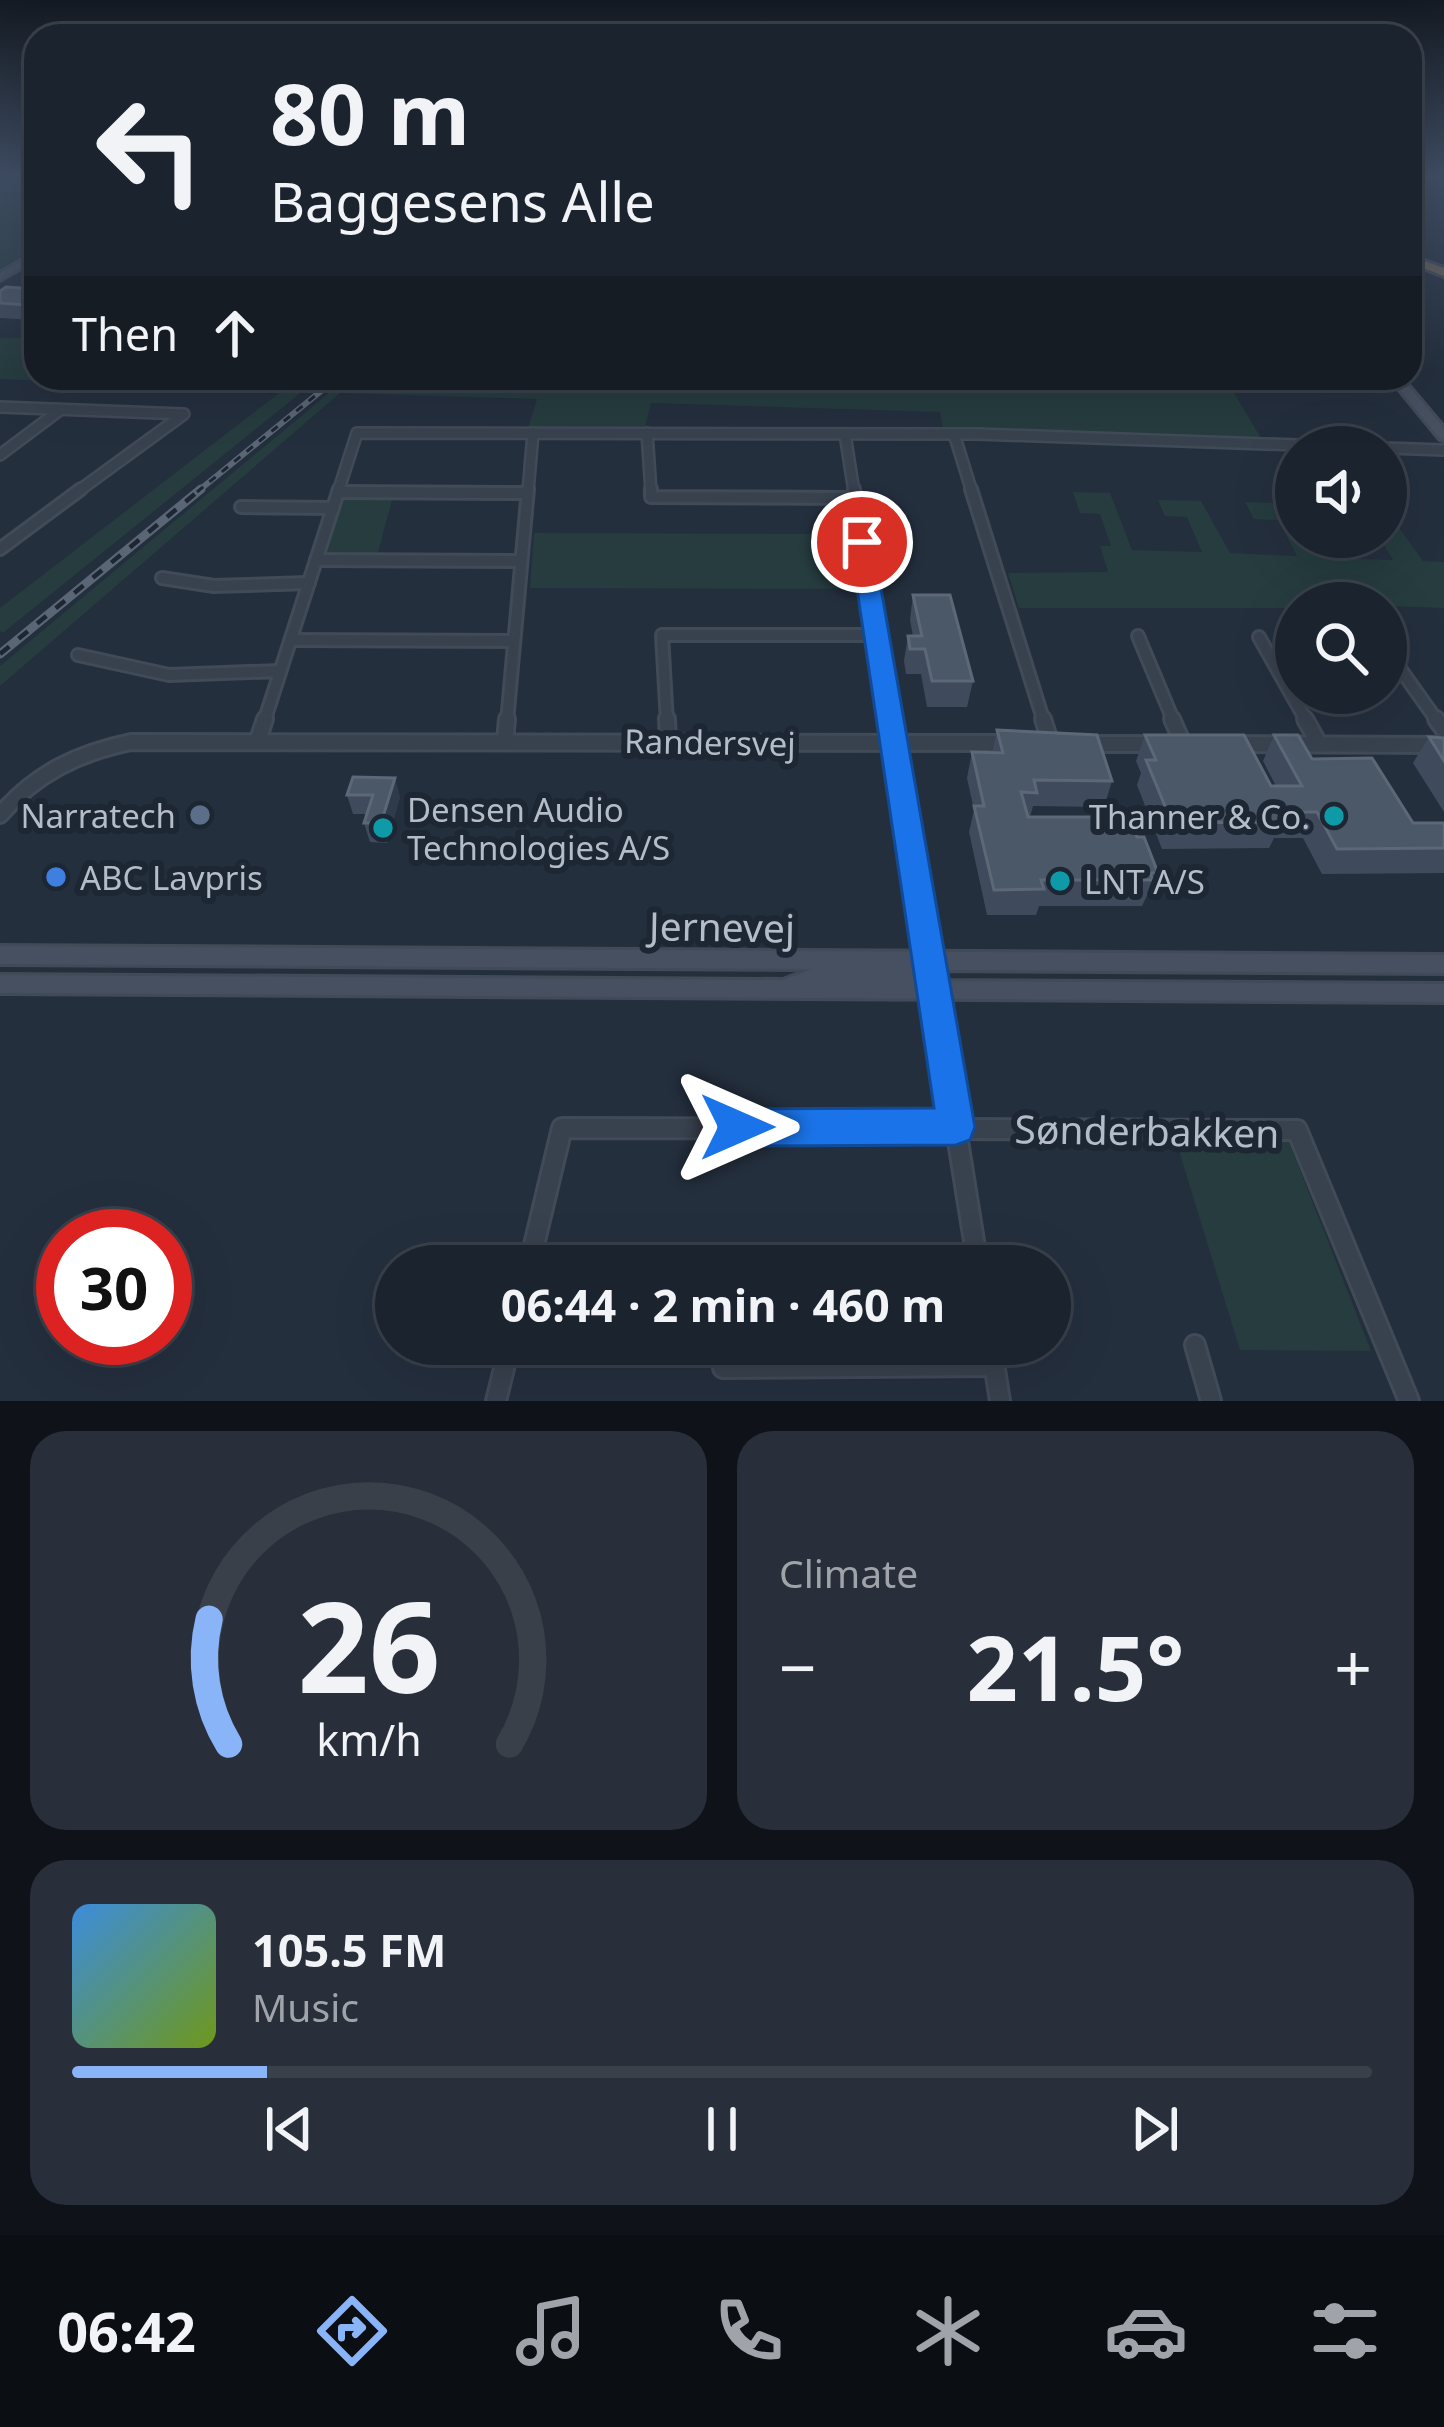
<!DOCTYPE html>
<html lang="en">
<head>
<meta charset="utf-8">
<style>
	body { margin:0; font-family:"Noto Sans",sans-serif; background:#282f3a; color:#f1f3f6; height:100vh; display:flex; flex-direction:column; font-size:45px; white-space:nowrap }
	* { box-sizing:border-box; margin:0 }
	p { font-size:39px; color:#a0a4aa }
	.icon { flex:none; width:66px; height:66px; fill:none; stroke:currentColor; stroke-width:2; stroke-linecap:round; stroke-linejoin:round }
	.map { position:relative; height:1401px; overflow:hidden }
	.sheet { display:flex; flex-direction:column; gap:30px; padding:30px; background:#0f1319; flex:1 }
	.sheet>* { flex:none }
	.banner { position:absolute; left:24px; top:24px; width:1398px; height:366px; border-radius:36px; box-shadow:0 12px 48px #0002,0 0 0 3px #39404a; background:#1b232e; color:#f1f3f6; overflow:hidden }
	.controls { position:absolute; left:1275px; top:426px; display:grid; gap:24px }
	.controls a { display:grid; place-items:center; width:132px; height:132px; border-radius:50%; background:#1b232e; box-shadow:0 12px 48px #0002,0 0 0 3px #39404a; font-size:60px }
	.speed { position:absolute; left:36px; top:1209px; display:flex; gap:24px; font-size:60px; font-weight:700; text-align:center }
	.speed>* { display:grid; place-content:center; width:156px; height:156px; border-radius:50%; background:#1b232e; box-shadow:0 12px 48px #0002,0 0 0 3px #39404a; line-height:1 }
	.speed .limit { border:18px solid #d22; background:#fff; color:#111 }
	.pin { position:absolute; display:grid; place-items:center; width:102px; height:102px; color:#fff; margin:-51px; border:6px solid #fff; border-radius:50%; box-shadow:0 3px 12px #0007 }
	.me { position:absolute; width:132px; margin:-66px; rotate:90deg; stroke-linejoin:round; filter:drop-shadow(0 0 9px #0008) }
	.turn { display:flex; align-items:center; gap:42px; height:252px; padding:0 48px; font-size:54px }
	.turn .icon { width:156px; height:156px; stroke-width:2.5 }
	.turn b { display:block; font-size:84px; line-height:102px }
	.then { display:flex; align-items:center; height:114px; padding:0 48px; background:#0003; gap:24px; font-size:45px }
	.big { font-size:90px; font-weight:700; line-height:1.1 }
	.sheet .tile { flex:1; display:flex; flex-direction:column; justify-content:center; gap:18px; min-width:0; padding:0 42px; border-radius:36px; background:#282f3a }
	.sheet .dial { align-items:center; gap:0 }
	.dial svg { height:312px; overflow:visible; fill:none; stroke:#39404a; stroke-width:7; stroke-linecap:round; text-anchor:middle }
	.dial text { fill:#f1f3f6; stroke:none }
	.song { display:flex; align-items:center; gap:36px }
	.cover { width:144px; height:144px; border-radius:18px; background:linear-gradient(135deg,hsl(210 70% 55%),hsl(80 70% 35%)) }
	.played { height:12px; border-radius:6px; background:linear-gradient(90deg,#8ab4f8 15%,#39404a 15%) }
	.keys { display:flex; justify-content:space-around; direction:ltr }
	.heat { display:flex; justify-content:space-between; align-items:center; font-size:66px; direction:ltr }
	.sheet .tiles { flex:1; display:grid; gap:30px; grid-template-columns:1fr 1fr }
	.tile:last-child { grid-column:span 2 }
	.trip { position:absolute; left:375px; top:1245px; width:696px; height:120px; border-radius:60px; background:#1b232e; box-shadow:0 12px 48px #0002,0 0 0 3px #39404a; font-weight:700; line-height:120px; text-align:center }
	.tabs { display:flex; height:192px; justify-content:space-around; align-items:center; background:#0b0e12; color:#a0a4aa }
	.tabs .icon { width:84px; height:84px }
	.tabs .selected { color:#8ab4f8 }
	.tabs b { font-size:54px; color:#f1f3f6 }
	.map>svg:first-child { display:block }
	.green { fill:#263c3f }
	.lines { fill:none; stroke-linecap:round; stroke-linejoin:round }
	.street-far4-casing { stroke:#414a57; stroke-width:9 }
	.street-far3-casing { stroke:#414a57; stroke-width:14 }
	.street-far2-casing { stroke:#414a57; stroke-width:16 }
	.street-far1-casing { stroke:#414a57; stroke-width:20 }
	.street-casing { stroke:#414a57; stroke-width:24 }
	.secondary-casing { stroke:#414a57; stroke-width:6 }
	.highway-casing { stroke:#434c59; stroke-width:6 }
	.street-far4 { stroke:#38414e; stroke-width:6 }
	.street-far3 { stroke:#38414e; stroke-width:9 }
	.street-far2 { stroke:#38414e; stroke-width:10 }
	.street-far1 { stroke:#38414e; stroke-width:14 }
	.street { stroke:#38414e; stroke-width:18 }
	.secondary { fill:#465061; fill-rule:evenodd }
	.highway { fill:#746855; fill-rule:evenodd }
	.rail-far1-casing { stroke:#5a6575; stroke-width:6 }
	.rail-casing { stroke:#5a6575; stroke-width:9 }
	.rail-far1 { stroke:#1d2633; stroke-width:3; stroke-dasharray:8; stroke-linecap:butt }
	.rail { stroke:#1d2633; stroke-width:4.5; stroke-dasharray:12; stroke-linecap:butt }
	.wall { fill:#3f4b5c }
	.shaded-wall { fill:#2f3b4b }
	.building { fill:#4b5868; stroke:#5c6777; stroke-width:3 }
	.route { fill:#1a73e8; stroke:#114b97; stroke-width:3 }
	.service-dot { fill:#5c6f8a; stroke:#1d2633; stroke-width:4.5 }
	.culture-dot { fill:#0f9aa8; stroke:#1d2633; stroke-width:4.5 }
	.shop-dot { fill:#3f7fe0; stroke:#1d2633; stroke-width:4.5 }
	.labels { text-anchor:middle; dominant-baseline:central; stroke-width:12; stroke-linejoin:round; paint-order:stroke }
	.street-label { font-size:33px; fill:#b4bcc9; stroke:#1d2633 }
	.poi-label { font-size:33px; fill:#b4bcc9; stroke:#1d2633; text-anchor:start }
	.near-street-label { font-size:39px; fill:#b4bcc9; stroke:#1d2633 }
</style>
</head>
<body>
<div class="map">
<svg width="1444" height="1401" viewBox="0 0 1444 1401">
	<rect width="100%" height="100%" fill="#242f3e"/>
	<g class="green">
		<path d="M0 185H36V251L0 272Z"/>
		<path d="M36 328V378H319L4 632 0 631V608L283 390 0 379V338H20Z"/>
		<path d="M347 378H1225L1261 438 943 429 940 412 651 403 644 430 528 428 537 399 340 393 0 686V666Z"/>
		<path d="M1073 492 1110 493 1132 550 1202 552 1187 517 1165 516 1158 500 1201 501 1230 553 1297 556 1278 520 1254 519 1245 502 1294 504 1296 537H1313L1326 558 1393 560 1379 537H1386V510L1423 561 1444 562V608L1296 603V608H1019L1008 573 1108 572 1100 546H1111L1100 514 1080 513Z"/>
		<path d="M349 496H393L377 556 327 553 343 499Z"/>
		<path d="M534 533 847 534 855 589 530 588Z"/>
		<path d="M1176 1141 1289 1142 1371 1351 1240 1350Z"/>
	</g>
	<g class="lines">
		<g class="street-far4-casing">
			<path id="street-far4" d="M0 187H36"/>
		</g>
		<g class="street-far3-casing">
			<g id="street-far3">
				<path d="M0 407 184 414 77 492"/>
				<path d="M647 433 651 492"/>
				<path d="M845 434 854 492"/>
				<path d="M954 434 972 492"/>
				<path d="M1386 448 1444 450"/>
				<path d="M0 455 60 410"/>
				<path d="M338 492H410"/>
				<path d="M338 492 357 433 978 434 1354 447"/>
				<path d="M528 492 533 433"/>
			</g>
		</g>
		<g class="street-far2-casing">
			<g id="street-far2">
				<path d="M651 489V497L855 498"/>
				<path d="M854 489 891 722"/>
				<path d="M971 489 1044 722"/>
				<path d="M338 492 527 493"/>
				<path d="M241 507 333 508"/>
				<path d="M0 549 81 489"/>
				<path d="M316 560 521 561"/>
				<path d="M162 578 214 586 309 583"/>
				<path d="M1138 636 1174 722"/>
				<path d="M1259 637 1307 722"/>
				<path d="M291 640 514 641"/>
				<path d="M1386 649 1438 722"/>
				<path d="M78 655 169 675 280 671"/>
				<path d="M264 722 339 489"/>
				<path d="M507 722 528 489"/>
				<path d="M667 722 662 635H877"/>
			</g>
		</g>
		<g class="street-far1-casing">
			<g id="street-far1">
				<path d="M667 719 668 741"/>
				<path d="M890 719 930 966"/>
				<path d="M1043 719 1051 744"/>
				<path d="M1172 719 1183 744"/>
				<path d="M1305 719 1319 744"/>
				<path d="M1436 719 1444 730"/>
				<path d="M258 740 265 719"/>
				<path d="M505 741 507 719"/>
				<path d="M1085 744H1155"/>
				<path d="M1235 744 1444 745"/>
				<path d="M0 815C36 773 78 753 131 742L1011 743"/>
				<path d="M933 986 938 1019"/>
			</g>
		</g>
		<g class="street-casing">
			<g id="street">
				<path d="M938 1016 978 1266"/>
				<path d="M529 1266 562 1128 1297 1130 1409 1401"/>
				<path d="M991 1344 1000 1401"/>
				<path d="M1195 1345 1211 1401"/>
				<path d="M723 1368 994 1366"/>
				<path d="M496 1401 510 1344"/>
			</g>
		</g>
		<g class="secondary-casing">
			<g id="secondary">
				<path d="M36 252V259L0 280V273Z"/>
				<path d="M1390 378H1402L1444 428V440L1440 439Z"/>
				<path d="M0 946 1444 955V973L938 970 931 981 1444 984V1002L0 993V975L783 980 812 969 0 964Z"/>
			</g>
		</g>
		<g class="highway-casing">
			<path id="highway" d="M1410 256 1444 268V276L1410 263Z"/>
		</g>
		<use href="#street-far4" class="street-far4"/>
		<use href="#street-far3" class="street-far3"/>
		<use href="#street-far2" class="street-far2"/>
		<use href="#street-far1" class="street-far1"/>
		<use href="#street" class="street"/>
		<use href="#secondary" class="secondary"/>
		<use href="#highway" class="highway"/>
		<g class="rail-far1-casing">
			<path id="rail-far1" d="M197 492 337 378"/>
		</g>
		<g class="rail-casing">
			<path id="rail" d="M0 654 201 489"/>
		</g>
		<use href="#rail-far1" class="rail-far1"/>
		<use href="#rail" class="rail"/>
	</g>
	<g class="wall">
		<path d="M36 289V318L33 320 0 318V291Z"/>
		<path d="M913 595 973 681 967 707H927L921 674H906L904 661 908 636H913L910 620Z"/>
		<path d="M997 730 1112 781 1104 807 1033 806 1030 817 1137 837 1158 873 1142 906H1039L1036 915H987L969 832 974 810 967 778 972 752 992 753Z"/>
		<path d="M1145 735 1271 786H1276L1263 761 1274 735 1413 823H1444V873L1322 874 1303 838H1274L1269 848 1162 849 1137 785 1141 773 1136 761Z"/>
		<path d="M1429 737 1444 738V812L1413 763Z"/>
		<path d="M353 777 400 797 387 843 370 842 364 823 367 814H353L347 795Z"/>
	</g>
	<g class="shaded-wall">
		<path d="M36 299V318L33 320 26 305Z"/>
		<path d="M395 778 400 797 387 843 381 823Z"/>
	</g>
	<g class="building">
		<path d="M6 287 36 289V299L26 305 0 303V291Z"/>
		<path d="M913 595H950L973 681H932L925 649H910L908 636H922Z"/>
		<path d="M997 730 1097 735 1112 781 1034 780 1037 793 1021 792 1028 817H1129L1137 837H1144L1158 873H1150L1153 880H1041L1044 889 994 890 974 806H984L972 752 1003 753Z"/>
		<path d="M1145 735H1244L1271 786H1302L1274 735H1298L1312 759 1372 758 1413 823H1444V848L1337 849 1317 812H1277L1282 822 1172 823 1146 760H1156Z"/>
		<path d="M1429 737 1444 738V761Z"/>
		<path d="M353 777 395 778 381 823H364L373 795H347Z"/>
	</g>
	<linearGradient id="sky" x2="0" y2="1"><stop stop-color="#141a22"/><stop offset="0.47" stop-color="#3f4d63"/><stop offset="1" stop-color="#3f4d63" stop-opacity="0"/></linearGradient>
	<rect width="1444" height="373" fill="url(#sky)"/>
	<path class="route" d="M862 535 873 542 975 1127 970 1140 956 1145 737 1146 723 1141 718 1127 723 1114 737 1109 934 1108 850 542Z"/>
	<circle class="service-dot" cx="200" cy="815" r="12"/>
	<g class="culture-dot">
		<circle cx="1334" cy="816" r="12"/>
		<circle cx="383" cy="828" r="12"/>
		<circle cx="1060" cy="881" r="12"/>
	</g>
	<circle class="shop-dot" cx="56" cy="877" r="12"/>
	<g class="labels">
		<g class="street-label">
			<text transform="translate(710 742) rotate(1)">Randersvej</text>
		</g>
		<g class="poi-label">
			<text x="407" y="809">Densen Audio<tspan x="407" dy="38">Technologies A/S</tspan></text>
			<text x="176" y="815" text-anchor="end">Narratech</text>
			<text x="1310" y="816" text-anchor="end">Thanner &amp; Co.</text>
			<text x="80" y="877">ABC Lavpris</text>
			<text x="1084" y="881">LNT A/S</text>
		</g>
		<g class="near-street-label">
			<text transform="translate(722 926) rotate(1)">Jernevej</text>
			<text transform="translate(1147 1130) rotate(1)">Sønderbakken</text>
		</g>
	</g>
</svg>
<div class="controls">
<a><svg class="icon" aria-label="sound" viewBox="0 0 24 24"><path d="M4 9h4l5-4v14l-5-4H4zM17 9q2 3 0 6"/></svg></a>
<a><svg class="icon" aria-label="search" viewBox="0 0 24 24"><circle cx="10" cy="10" r="6"/><path d="M15 15l6 6"/></svg></a>
</div>
<div class="speed"><div class="limit">30</div></div>
<div class="pin" style="left:862px;top:542px;background:#d93025"><svg class="icon" aria-label="arrive" viewBox="0 0 24 24"><path d="M6 21V4h12l-3 4 3 4H6"/></svg></div>
<svg class="me" style="left:737px;top:1127px" viewBox="-20 -20 40 40"><path d="M0-17L14 15 0 8-14 15z" fill="#1a73e8" stroke="#fff" stroke-width="4"/></svg>
<div class="trip">06:44 · 2 min · 460 m</div>
<div class="banner">
<div class="turn"><svg class="icon" aria-label="left" viewBox="0 0 24 24"><path d="M17 20v-9H6M10 6l-5 5 5 5"/></svg><div><b>80 m</b>Baggesens Alle</div></div>
<div class="then">Then<svg class="icon" aria-label="ahead" viewBox="0 0 24 24"><path d="M12 20V5M6 11l6-6 6 6"/></svg></div>
</div>
</div>
<section class="sheet">
<div class="tiles">
<div class="tile dial"><svg viewBox="0 0 100 80">
<path d="M14 69A42 42 0 1 1 86 69"/>
<path d="M14 69A42 42 0 0 1 9 37" stroke="#8ab4f8"/>
<text x="50" y="56" font-size="32" font-weight="700">26</text>
<text x="50" y="72" font-size="11">km/h</text>
</svg></div>
<div class="tile"><p>Climate</p>
<div class="heat"><a>−</a><b class="big">21.5°</b><a>+</a></div>
</div>
<div class="tile">
<div class="song"><i class="cover"></i><div><b>105.5 FM</b><p>Music</p></div></div>
<div class="played"></div>
<div class="keys"><svg class="icon" aria-label="previous" viewBox="0 0 24 24"><path d="M18 5L8 12l10 7zM5 5v14"/></svg><svg class="icon" aria-label="pause" viewBox="0 0 24 24"><path d="M8 5v14M16 5v14"/></svg><svg class="icon" aria-label="next" viewBox="0 0 24 24"><path d="M6 5l10 7-10 7zM19 5v14"/></svg></div>
</div>
</div>
</section>
<nav class="tabs">
<b>06:42</b>
<svg class="icon selected" aria-label="directions" viewBox="0 0 24 24"><path d="M12 3l9 9-9 9-9-9zM9 14v-3h6M13 9l2 2-2 2"/></svg>
<svg class="icon" aria-label="music" viewBox="0 0 24 24"><path d="M9 18V5l10-2v13"/><circle cx="6" cy="18" r="3"/><circle cx="16" cy="16" r="3"/></svg>
<svg class="icon" aria-label="phone" viewBox="0 0 24 24"><path d="M5 4h4l2 5-3 2q2 4 5 5l2-3 5 2v4C11 20 4 13 5 4z"/></svg>
<svg class="icon" aria-label="climate" viewBox="0 0 24 24"><path d="M12 3v18M4 7l16 10M4 17L20 7"/></svg>
<svg class="icon" aria-label="car" viewBox="0 0 24 24"><path d="M5 17H2v-5l4-1 3-4h7l3 4 3 1v5h-3M9 17h6M6 11h13"/><circle cx="7" cy="17" r="2"/><circle cx="17" cy="17" r="2"/></svg>
<svg class="icon" aria-label="filters" viewBox="0 0 24 24"><path d="M4 7h16M4 17h16"/><circle cx="9" cy="7" r="2"/><circle cx="15" cy="17" r="2"/></svg>
</nav>
</body>
</html>
